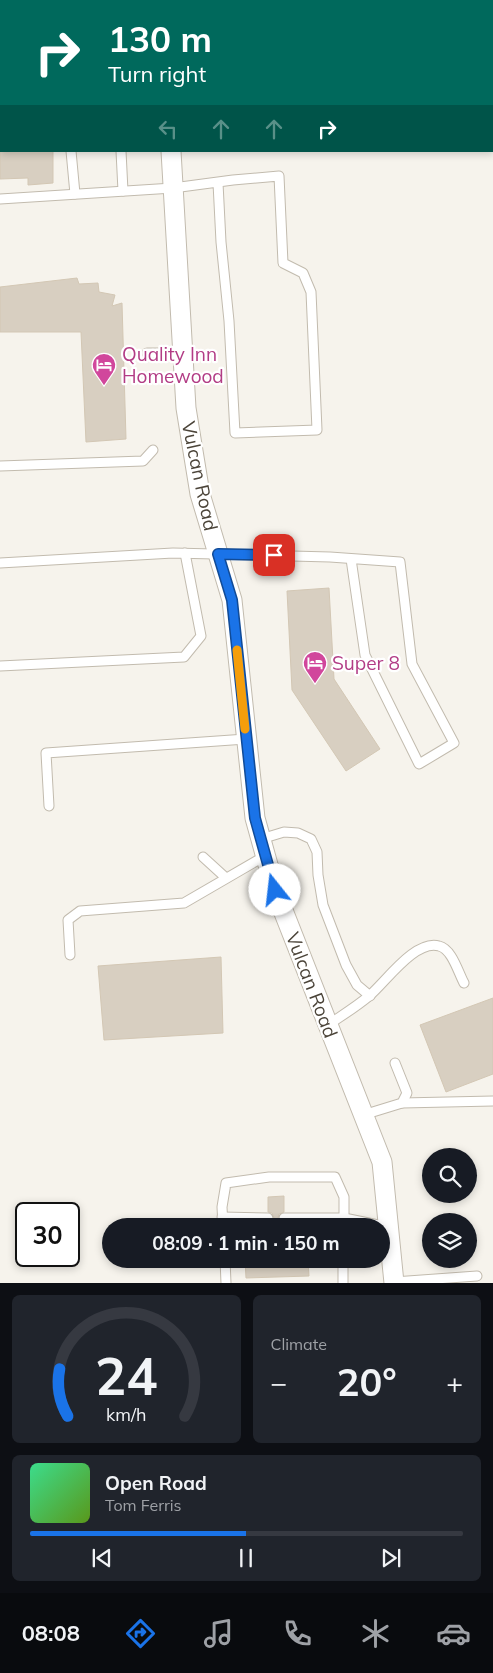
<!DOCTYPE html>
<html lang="en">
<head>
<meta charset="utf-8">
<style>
	body { margin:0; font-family:Mulish,sans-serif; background:#20242c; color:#f1f3f6; height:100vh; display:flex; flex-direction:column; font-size:19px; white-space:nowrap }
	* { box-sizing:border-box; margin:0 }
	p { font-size:16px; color:#9ea1a6 }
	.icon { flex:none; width:28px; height:28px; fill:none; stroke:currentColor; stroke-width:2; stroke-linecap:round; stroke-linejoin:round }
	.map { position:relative; height:1283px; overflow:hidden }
	.panel { display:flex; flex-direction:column; gap:12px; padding:12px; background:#0d0f14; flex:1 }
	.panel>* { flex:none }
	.guide { position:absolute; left:0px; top:0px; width:494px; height:152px; box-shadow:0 2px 8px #0003; background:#00695c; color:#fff; overflow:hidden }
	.controls { position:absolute; left:422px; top:1148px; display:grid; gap:10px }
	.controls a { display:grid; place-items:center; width:55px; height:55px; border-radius:50%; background:#171b24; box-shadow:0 2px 8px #0003; font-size:25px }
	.speed { position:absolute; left:15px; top:1202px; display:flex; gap:10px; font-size:25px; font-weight:700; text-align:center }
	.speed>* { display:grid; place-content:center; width:65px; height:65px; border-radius:50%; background:#171b24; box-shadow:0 2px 8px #0003; line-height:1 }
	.speed .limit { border:2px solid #111; border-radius:8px; background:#fff; color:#111 }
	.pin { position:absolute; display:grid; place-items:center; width:42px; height:42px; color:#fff; margin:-21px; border-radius:10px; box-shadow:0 2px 8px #0006 }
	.me { position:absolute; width:55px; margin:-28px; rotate:344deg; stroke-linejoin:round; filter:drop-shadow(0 0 4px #0008) }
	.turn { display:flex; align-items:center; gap:18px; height:105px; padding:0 25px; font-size:22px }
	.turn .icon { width:65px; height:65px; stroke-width:2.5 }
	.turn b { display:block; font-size:35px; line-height:42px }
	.lanes { display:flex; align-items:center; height:48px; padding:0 25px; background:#0003; justify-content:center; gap:25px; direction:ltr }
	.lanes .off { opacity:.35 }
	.big { font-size:38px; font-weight:700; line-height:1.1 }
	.panel .widget { flex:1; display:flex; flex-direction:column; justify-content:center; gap:8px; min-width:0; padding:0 18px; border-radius:8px; background:#20242c }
	.panel .dial { align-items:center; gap:0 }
	.dial svg { height:130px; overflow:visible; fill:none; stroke:#363941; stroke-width:7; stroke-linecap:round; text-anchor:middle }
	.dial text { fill:#f1f3f6; stroke:none }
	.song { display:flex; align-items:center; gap:15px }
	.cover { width:60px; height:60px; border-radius:8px; background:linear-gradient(135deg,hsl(150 70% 55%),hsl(90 70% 35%)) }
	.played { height:5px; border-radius:2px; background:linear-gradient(90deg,#1a73e8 50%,#363941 50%) }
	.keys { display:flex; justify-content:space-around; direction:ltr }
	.heat { display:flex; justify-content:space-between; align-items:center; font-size:28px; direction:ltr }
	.panel .tiles { flex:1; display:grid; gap:12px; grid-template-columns:1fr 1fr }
	.widget:last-child { grid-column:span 2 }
	.trip { position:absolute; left:102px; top:1218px; width:288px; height:50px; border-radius:25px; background:#171b24; box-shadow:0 2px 8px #0003; font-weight:700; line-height:50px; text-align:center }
	.tabs { display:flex; height:80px; justify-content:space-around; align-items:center; background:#090b0e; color:#9ea1a6 }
	.tabs .icon { width:35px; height:35px }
	.tabs .selected { color:#1a73e8 }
	.tabs b { font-size:22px; color:#f1f3f6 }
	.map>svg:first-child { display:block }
	.building { fill:#d8cfc1; stroke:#d3c7b4 }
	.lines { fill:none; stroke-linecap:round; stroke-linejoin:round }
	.service-casing { stroke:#c2bbae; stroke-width:11 }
	.minor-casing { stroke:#c2bbae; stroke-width:21 }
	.service { stroke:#fff; stroke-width:9 }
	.minor { stroke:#fff; stroke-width:19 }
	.route-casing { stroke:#114b97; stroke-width:12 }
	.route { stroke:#1a73e8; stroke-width:9 }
	.slow { stroke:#f59e0b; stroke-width:9 }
	.labels { text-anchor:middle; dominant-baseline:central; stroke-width:4.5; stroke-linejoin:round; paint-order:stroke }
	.hotel-label { font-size:19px; fill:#b23c85; stroke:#fff; text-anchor:start }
	.street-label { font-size:19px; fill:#4b4439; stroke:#fff }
</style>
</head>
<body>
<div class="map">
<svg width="493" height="1283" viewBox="0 0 493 1283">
	<rect width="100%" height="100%" fill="#f6f3ec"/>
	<g class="building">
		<path d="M0 151H53V183L28 185V178L0 179Z"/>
		<path d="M77 278 79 284 98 283 99 292 115 295 112 306 122 303 126 439 86 442 81 332H0V287Z"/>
		<path d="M329 588 334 679 380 749 346 771 292 690 287 591Z"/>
		<path d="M221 957 223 1033 104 1040 98 966Z"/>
		<path d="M493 998V1074L446 1092 420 1025Z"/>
		<path d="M284 1196V1212L279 1214 278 1218 280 1223 285 1224V1226H268L274 1218 272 1213 268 1212V1197Z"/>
		<path d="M245 1259H308L309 1276 246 1278Z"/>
	</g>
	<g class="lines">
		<g class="service-casing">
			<g id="service">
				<path d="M0 57 1 56"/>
				<path d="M71 151 75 194"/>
				<path d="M121 151 123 191"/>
				<path d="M0 199 173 188 233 180 279 176 283 263 303 273 311 292 317 430 235 433 229 321 221 242 218 183"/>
				<path d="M147 353H183"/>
				<path d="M0 466 143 461 153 450"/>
				<path d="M0 563 173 553 330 557 400 562 412 664 454 743 419 764 365 655 351 559"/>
				<path d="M0 666 184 657 201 636 185 553"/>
				<path d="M49 806 46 753 246 739"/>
				<path d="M261 839 284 832 298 833 311 839 317 852 318 875 323 905 346 965 357 985 370 996"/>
				<path d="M203 857 226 878"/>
				<path d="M70 955 68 920 80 911 184 903 265 856"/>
				<path d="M328 1025C341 1016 356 1007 369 996 385 983 415 939 439 946 452 949 458 972 464 983"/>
				<path d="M402 1103 493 1101"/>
				<path d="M363 1115 402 1103 407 1093 395 1063"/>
				<path d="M222 1217 268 1218"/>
				<path d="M284 1218H344V1226"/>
				<path d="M223 1226 222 1207 226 1183 269 1177H335L344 1197V1218L388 1227"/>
				<path d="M225 1259 226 1283"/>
				<path d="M394 1282 477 1276"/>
				<path d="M343 1283V1259"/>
			</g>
		</g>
		<g class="minor-casing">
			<g id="minor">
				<path d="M163 0V1"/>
				<path d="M171 151 186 408 200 494 232 600 255 818 275 890 382 1162 394 1283"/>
			</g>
		</g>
		<use href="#service" class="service"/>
		<use href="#minor" class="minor"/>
	</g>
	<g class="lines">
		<g class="route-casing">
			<path id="route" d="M274 555 218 554 232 600 255 818 275 890"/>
		</g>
		<use href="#route" class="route"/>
		<path class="slow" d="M237 650 245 729"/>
	</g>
	<defs>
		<g id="hotel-pin" transform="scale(1.25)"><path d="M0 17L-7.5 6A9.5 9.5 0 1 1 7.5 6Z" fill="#d1479c" stroke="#fff"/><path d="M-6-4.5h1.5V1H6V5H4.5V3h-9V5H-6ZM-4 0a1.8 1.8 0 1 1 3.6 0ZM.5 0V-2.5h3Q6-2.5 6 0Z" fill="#fff"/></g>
	</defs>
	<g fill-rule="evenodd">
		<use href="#hotel-pin" x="104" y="365"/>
		<use href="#hotel-pin" x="315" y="663"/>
	</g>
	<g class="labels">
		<g class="hotel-label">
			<text x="122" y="354">Quality Inn<tspan x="122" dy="22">Homewood</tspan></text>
			<text x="332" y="663">Super 8</text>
		</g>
		<g class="street-label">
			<text transform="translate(200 476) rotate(78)">Vulcan Road</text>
			<text transform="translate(312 985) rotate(69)">Vulcan Road</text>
		</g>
	</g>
</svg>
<div class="controls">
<a><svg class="icon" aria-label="search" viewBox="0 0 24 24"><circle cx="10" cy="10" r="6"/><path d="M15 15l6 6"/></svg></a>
<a><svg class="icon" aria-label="layers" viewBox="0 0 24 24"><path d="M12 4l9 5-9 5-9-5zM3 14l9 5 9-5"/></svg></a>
</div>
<div class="speed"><div class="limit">30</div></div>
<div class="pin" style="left:274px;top:555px;background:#d93025"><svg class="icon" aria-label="arrive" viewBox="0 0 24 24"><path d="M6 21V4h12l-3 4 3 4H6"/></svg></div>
<svg class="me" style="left:275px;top:890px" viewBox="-20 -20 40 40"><circle r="19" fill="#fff"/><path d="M0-13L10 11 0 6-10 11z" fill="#1a73e8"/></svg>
<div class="trip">08:09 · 1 min · 150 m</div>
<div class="guide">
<div class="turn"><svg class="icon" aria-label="right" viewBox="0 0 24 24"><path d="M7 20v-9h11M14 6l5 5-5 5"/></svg><div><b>130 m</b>Turn right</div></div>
<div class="lanes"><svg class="icon off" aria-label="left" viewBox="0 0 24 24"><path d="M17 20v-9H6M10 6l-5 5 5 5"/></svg><svg class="icon off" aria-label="ahead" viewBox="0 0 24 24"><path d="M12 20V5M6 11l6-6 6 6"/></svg><svg class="icon off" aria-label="ahead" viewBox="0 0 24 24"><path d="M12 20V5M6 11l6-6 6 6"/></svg><svg class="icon" aria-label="right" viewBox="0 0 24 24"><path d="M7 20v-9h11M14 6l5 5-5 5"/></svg></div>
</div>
</div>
<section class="panel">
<div class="tiles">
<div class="widget dial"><svg viewBox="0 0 100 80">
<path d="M14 69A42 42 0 1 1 86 69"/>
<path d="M14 69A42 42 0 0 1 9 40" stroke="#1a73e8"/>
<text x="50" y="56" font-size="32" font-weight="700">24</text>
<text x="50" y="72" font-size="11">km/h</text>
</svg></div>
<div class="widget"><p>Climate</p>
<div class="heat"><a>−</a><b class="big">20°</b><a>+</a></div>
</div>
<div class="widget">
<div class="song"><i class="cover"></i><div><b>Open Road</b><p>Tom Ferris</p></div></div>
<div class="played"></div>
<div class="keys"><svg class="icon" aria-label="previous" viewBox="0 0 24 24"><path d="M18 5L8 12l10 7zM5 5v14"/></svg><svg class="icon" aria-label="pause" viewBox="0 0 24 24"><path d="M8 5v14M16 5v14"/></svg><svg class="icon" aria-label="next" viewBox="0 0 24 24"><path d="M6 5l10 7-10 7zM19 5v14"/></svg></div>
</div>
</div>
</section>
<nav class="tabs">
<b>08:08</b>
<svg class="icon selected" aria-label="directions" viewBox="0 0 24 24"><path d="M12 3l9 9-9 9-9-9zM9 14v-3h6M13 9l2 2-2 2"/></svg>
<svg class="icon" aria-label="music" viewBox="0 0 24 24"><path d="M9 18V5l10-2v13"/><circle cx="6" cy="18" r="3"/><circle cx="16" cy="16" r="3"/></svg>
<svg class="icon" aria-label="phone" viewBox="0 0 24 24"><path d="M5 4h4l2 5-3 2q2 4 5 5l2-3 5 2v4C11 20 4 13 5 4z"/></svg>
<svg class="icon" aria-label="climate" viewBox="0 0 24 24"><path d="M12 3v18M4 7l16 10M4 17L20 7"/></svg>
<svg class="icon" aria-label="car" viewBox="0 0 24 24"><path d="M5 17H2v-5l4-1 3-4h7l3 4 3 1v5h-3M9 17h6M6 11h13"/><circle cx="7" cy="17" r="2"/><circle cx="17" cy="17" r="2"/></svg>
</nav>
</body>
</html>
